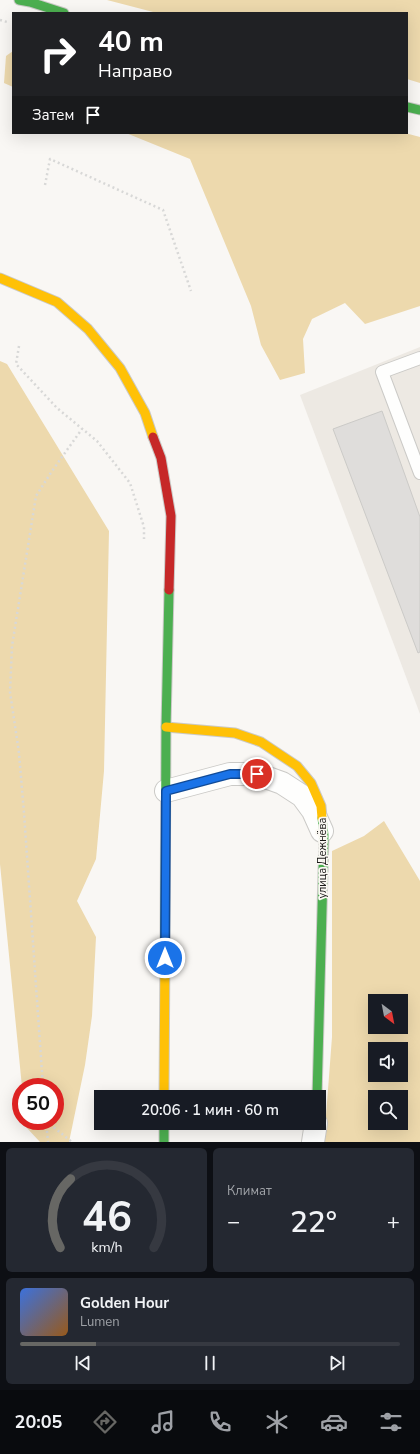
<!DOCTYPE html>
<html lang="ru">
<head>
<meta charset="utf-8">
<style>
	body { margin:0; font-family:"Nunito Sans",sans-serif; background:#242831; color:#f1f3f6; height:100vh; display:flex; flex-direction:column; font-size:15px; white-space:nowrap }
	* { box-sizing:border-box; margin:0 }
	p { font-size:13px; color:#9ea1a6 }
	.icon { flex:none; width:22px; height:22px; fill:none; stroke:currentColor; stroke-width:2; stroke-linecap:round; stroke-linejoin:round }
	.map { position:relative; height:1142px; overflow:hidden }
	.side { display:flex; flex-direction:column; gap:6px; padding:6px; background:#0d0f14; flex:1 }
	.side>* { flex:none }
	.banner { position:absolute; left:12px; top:12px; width:396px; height:122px; border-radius:0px; box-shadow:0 4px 16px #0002; background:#202124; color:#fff; overflow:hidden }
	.needle { width:26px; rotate:148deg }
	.fabs { position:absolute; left:368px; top:994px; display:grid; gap:8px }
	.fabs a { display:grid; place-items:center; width:40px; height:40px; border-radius:0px; background:#171b24; box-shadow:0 4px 16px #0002; font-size:20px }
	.speed { position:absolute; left:12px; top:1078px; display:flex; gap:8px; font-size:20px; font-weight:700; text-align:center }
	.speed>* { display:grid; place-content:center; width:52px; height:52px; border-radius:50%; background:#171b24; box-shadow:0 4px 16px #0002; line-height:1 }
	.speed .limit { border:6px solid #d22; background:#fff; color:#111 }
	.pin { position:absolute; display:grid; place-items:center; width:34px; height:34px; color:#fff; margin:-17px; border:2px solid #fff; border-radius:50%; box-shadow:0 1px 4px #0007 }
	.me { position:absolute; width:44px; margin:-22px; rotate:0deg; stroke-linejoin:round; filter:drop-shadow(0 0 3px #0008) }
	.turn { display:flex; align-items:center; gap:14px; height:84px; padding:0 20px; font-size:18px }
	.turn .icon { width:52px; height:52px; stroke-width:2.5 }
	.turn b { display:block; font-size:28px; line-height:34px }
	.then { display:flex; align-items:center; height:38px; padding:0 20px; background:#0003; gap:8px; font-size:15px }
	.big { font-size:30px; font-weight:600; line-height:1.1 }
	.side .card { flex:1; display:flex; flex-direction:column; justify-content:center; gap:6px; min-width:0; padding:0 14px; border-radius:6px; background:#242831 }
	.side .dial { align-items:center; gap:0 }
	.dial svg { height:104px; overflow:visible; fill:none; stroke:#363941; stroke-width:7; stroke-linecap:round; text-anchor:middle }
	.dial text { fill:#f1f3f6; stroke:none }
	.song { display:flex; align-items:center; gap:12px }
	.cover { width:48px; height:48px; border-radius:6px; background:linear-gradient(135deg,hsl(220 70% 55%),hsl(30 70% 35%)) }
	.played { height:4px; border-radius:2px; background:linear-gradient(90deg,#676764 20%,#363941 20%) }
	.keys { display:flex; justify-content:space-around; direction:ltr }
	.heat { display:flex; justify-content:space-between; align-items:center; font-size:22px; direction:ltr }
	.side .tiles { flex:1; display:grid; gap:6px; grid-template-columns:1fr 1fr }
	.card:last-child { grid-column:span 2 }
	.trip { position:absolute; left:94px; top:1090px; width:232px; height:40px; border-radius:0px; background:#171b24; box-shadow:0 4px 16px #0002; font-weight:600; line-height:40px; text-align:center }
	.menu { display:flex; height:64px; justify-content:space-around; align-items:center; background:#090b0e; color:#9ea1a6 }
	.menu .icon { width:28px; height:28px }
	.menu .selected { color:#676764 }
	.menu b { font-size:18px; color:#f1f3f6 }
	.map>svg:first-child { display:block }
	.built { fill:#ede9e3 }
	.forest { fill:#edd9ad; fill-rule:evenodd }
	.building { fill:#dfdddb; stroke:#cbcac7 }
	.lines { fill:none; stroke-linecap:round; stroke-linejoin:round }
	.lane-casing { stroke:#cbcac7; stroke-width:14 }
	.street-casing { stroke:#cbcac7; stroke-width:24 }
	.fast-casing { stroke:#cbcac7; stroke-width:11 }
	.slow-casing { stroke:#cbcac7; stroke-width:11 }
	.jam-casing { stroke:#cbcac7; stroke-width:11 }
	.path { stroke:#d8d8d7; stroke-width:2.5; stroke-dasharray:2 3; stroke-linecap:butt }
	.lane { stroke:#fefefd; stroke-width:12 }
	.street { stroke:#fefefd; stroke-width:22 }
	.fast { stroke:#4caf50; stroke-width:9 }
	.slow { stroke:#ffc107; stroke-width:9 }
	.jam { stroke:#c62828; stroke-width:9 }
	.route-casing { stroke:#114b97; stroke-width:10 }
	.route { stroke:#1a73e8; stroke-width:7 }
	.labels { text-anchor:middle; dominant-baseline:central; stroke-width:3.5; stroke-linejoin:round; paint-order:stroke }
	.street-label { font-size:11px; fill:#191917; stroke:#faf8f3 }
</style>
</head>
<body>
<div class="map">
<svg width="420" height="1142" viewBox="0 0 420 1142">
	<rect width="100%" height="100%" fill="#f9f7f4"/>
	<path class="built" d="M420 347V714L300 395Z"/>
	<g class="forest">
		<path d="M107 0H420V83L407 79V13H157Z"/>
		<path d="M13 51V87L4 83 6 56Z"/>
		<path d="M126 133H405L420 137V306L365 324 345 303 312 319 303 339 305 373 280 380 261 345 251 306 190 159Z"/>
		<path d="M0 361 7 364 109 531 104 771 96 859 77 901 96 937 92 1016 85 1065 69 1142H40L26 1127 25 1121H55V1087H22L0 864Z"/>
		<path d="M384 821 420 881V1142H324L332 1037V851L364 836ZM375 1001H401V1027H375ZM375 1049H401V1075H375ZM375 1097H401V1123H375Z"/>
	</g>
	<path class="building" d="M382 411 420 517V652L418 653 333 429Z"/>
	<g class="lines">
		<g class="lane-casing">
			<path id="lane" d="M420 358 382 372 420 473"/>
		</g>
		<g class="street-casing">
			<g id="street">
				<path d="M166 791 230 774H257L282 783 302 796 313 811 322 831"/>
				<path d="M313 1142 316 1123"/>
			</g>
		</g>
		<g class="fast-casing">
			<g id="fast">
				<path d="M19 0 30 2 64 13"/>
				<path d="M407 107 420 110"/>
				<path d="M165 946 166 727 169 590"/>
				<path d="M317 1097 324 835 322 818"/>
				<path d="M164 1123V1142"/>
			</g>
		</g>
		<g class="slow-casing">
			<g id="slow">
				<path d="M0 278 57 302 88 329 120 368 145 413 153 437"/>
				<path d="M166 727 235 733 261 742 297 766 311 783 321 806 322 818"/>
				<path d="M164 1097 165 946"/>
			</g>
		</g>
		<g class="jam-casing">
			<path id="jam" d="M153 437 161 458 171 516 169 590"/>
		</g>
		<g class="path">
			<path d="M0 20 7 22"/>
			<path d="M45 185 50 159 163 210 191 291"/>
			<path d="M19 346 16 364 57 408 97 441 130 483 144 527V539"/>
			<path d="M43 1087 24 813 19 753 10 692 12 646 36 496 52 471 82 429"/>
			<path d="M46 1121 72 1142"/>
			<path d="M46 1121 48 1142"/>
		</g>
		<use href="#lane" class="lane"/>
		<use href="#street" class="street"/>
		<use href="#fast" class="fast"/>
		<use href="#slow" class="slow"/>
		<use href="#jam" class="jam"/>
	</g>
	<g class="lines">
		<g class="route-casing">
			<path id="route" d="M165 958 166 791 230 774H257"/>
		</g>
		<use href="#route" class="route"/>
	</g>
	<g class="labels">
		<g class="street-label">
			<text transform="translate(322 858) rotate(-90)">улица Дежнёва</text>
		</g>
	</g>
</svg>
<div class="fabs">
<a><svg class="needle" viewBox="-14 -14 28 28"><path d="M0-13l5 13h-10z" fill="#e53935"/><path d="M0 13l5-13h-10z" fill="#9ea1a6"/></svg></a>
<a><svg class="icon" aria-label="sound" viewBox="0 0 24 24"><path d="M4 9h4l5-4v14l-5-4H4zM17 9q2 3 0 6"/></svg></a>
<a><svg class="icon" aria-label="search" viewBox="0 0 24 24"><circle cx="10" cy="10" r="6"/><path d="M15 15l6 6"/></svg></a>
</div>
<div class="speed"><div class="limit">50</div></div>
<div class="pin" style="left:257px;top:774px;background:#d93025"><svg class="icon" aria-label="arrive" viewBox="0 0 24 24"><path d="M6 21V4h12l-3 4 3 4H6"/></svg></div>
<svg class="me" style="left:165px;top:958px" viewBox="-20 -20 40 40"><circle r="17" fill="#1a73e8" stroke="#fff" stroke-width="3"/><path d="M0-11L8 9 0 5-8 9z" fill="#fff"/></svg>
<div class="trip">20:06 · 1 мин · 60 m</div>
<div class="banner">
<div class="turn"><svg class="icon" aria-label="right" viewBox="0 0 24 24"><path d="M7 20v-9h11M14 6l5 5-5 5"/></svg><div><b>40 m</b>Направо</div></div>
<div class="then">Затем<svg class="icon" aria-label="arrive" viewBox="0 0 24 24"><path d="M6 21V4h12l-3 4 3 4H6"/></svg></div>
</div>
</div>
<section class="side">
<div class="tiles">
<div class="card dial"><svg viewBox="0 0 100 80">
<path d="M14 69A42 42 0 1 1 86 69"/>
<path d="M14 69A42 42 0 0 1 22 16" stroke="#676764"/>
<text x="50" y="56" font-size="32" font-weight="700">46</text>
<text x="50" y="72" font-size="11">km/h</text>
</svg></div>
<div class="card"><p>Климат</p>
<div class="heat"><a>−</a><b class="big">22°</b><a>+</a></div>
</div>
<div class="card">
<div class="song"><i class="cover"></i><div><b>Golden Hour</b><p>Lumen</p></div></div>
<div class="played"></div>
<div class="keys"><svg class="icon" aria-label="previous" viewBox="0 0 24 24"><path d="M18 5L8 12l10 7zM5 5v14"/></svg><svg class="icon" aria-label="pause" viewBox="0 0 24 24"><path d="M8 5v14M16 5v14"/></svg><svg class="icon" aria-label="next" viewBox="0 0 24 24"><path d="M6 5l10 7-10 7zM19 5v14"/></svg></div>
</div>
</div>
</section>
<nav class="menu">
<b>20:05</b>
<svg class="icon selected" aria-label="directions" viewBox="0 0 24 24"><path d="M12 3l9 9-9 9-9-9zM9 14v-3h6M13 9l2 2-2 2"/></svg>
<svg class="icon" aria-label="music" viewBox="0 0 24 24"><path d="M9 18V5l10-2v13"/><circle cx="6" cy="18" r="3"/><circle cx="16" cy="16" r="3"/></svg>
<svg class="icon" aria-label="phone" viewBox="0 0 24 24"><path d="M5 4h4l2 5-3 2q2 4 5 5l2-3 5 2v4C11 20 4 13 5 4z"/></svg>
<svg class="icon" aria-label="climate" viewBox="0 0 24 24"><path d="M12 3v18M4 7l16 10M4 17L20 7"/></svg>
<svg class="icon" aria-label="car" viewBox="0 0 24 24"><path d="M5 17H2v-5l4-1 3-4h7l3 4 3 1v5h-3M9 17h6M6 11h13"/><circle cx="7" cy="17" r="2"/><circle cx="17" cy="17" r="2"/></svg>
<svg class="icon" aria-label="filters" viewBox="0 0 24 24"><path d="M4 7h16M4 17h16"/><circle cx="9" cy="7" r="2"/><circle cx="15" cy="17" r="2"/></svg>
</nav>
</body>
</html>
